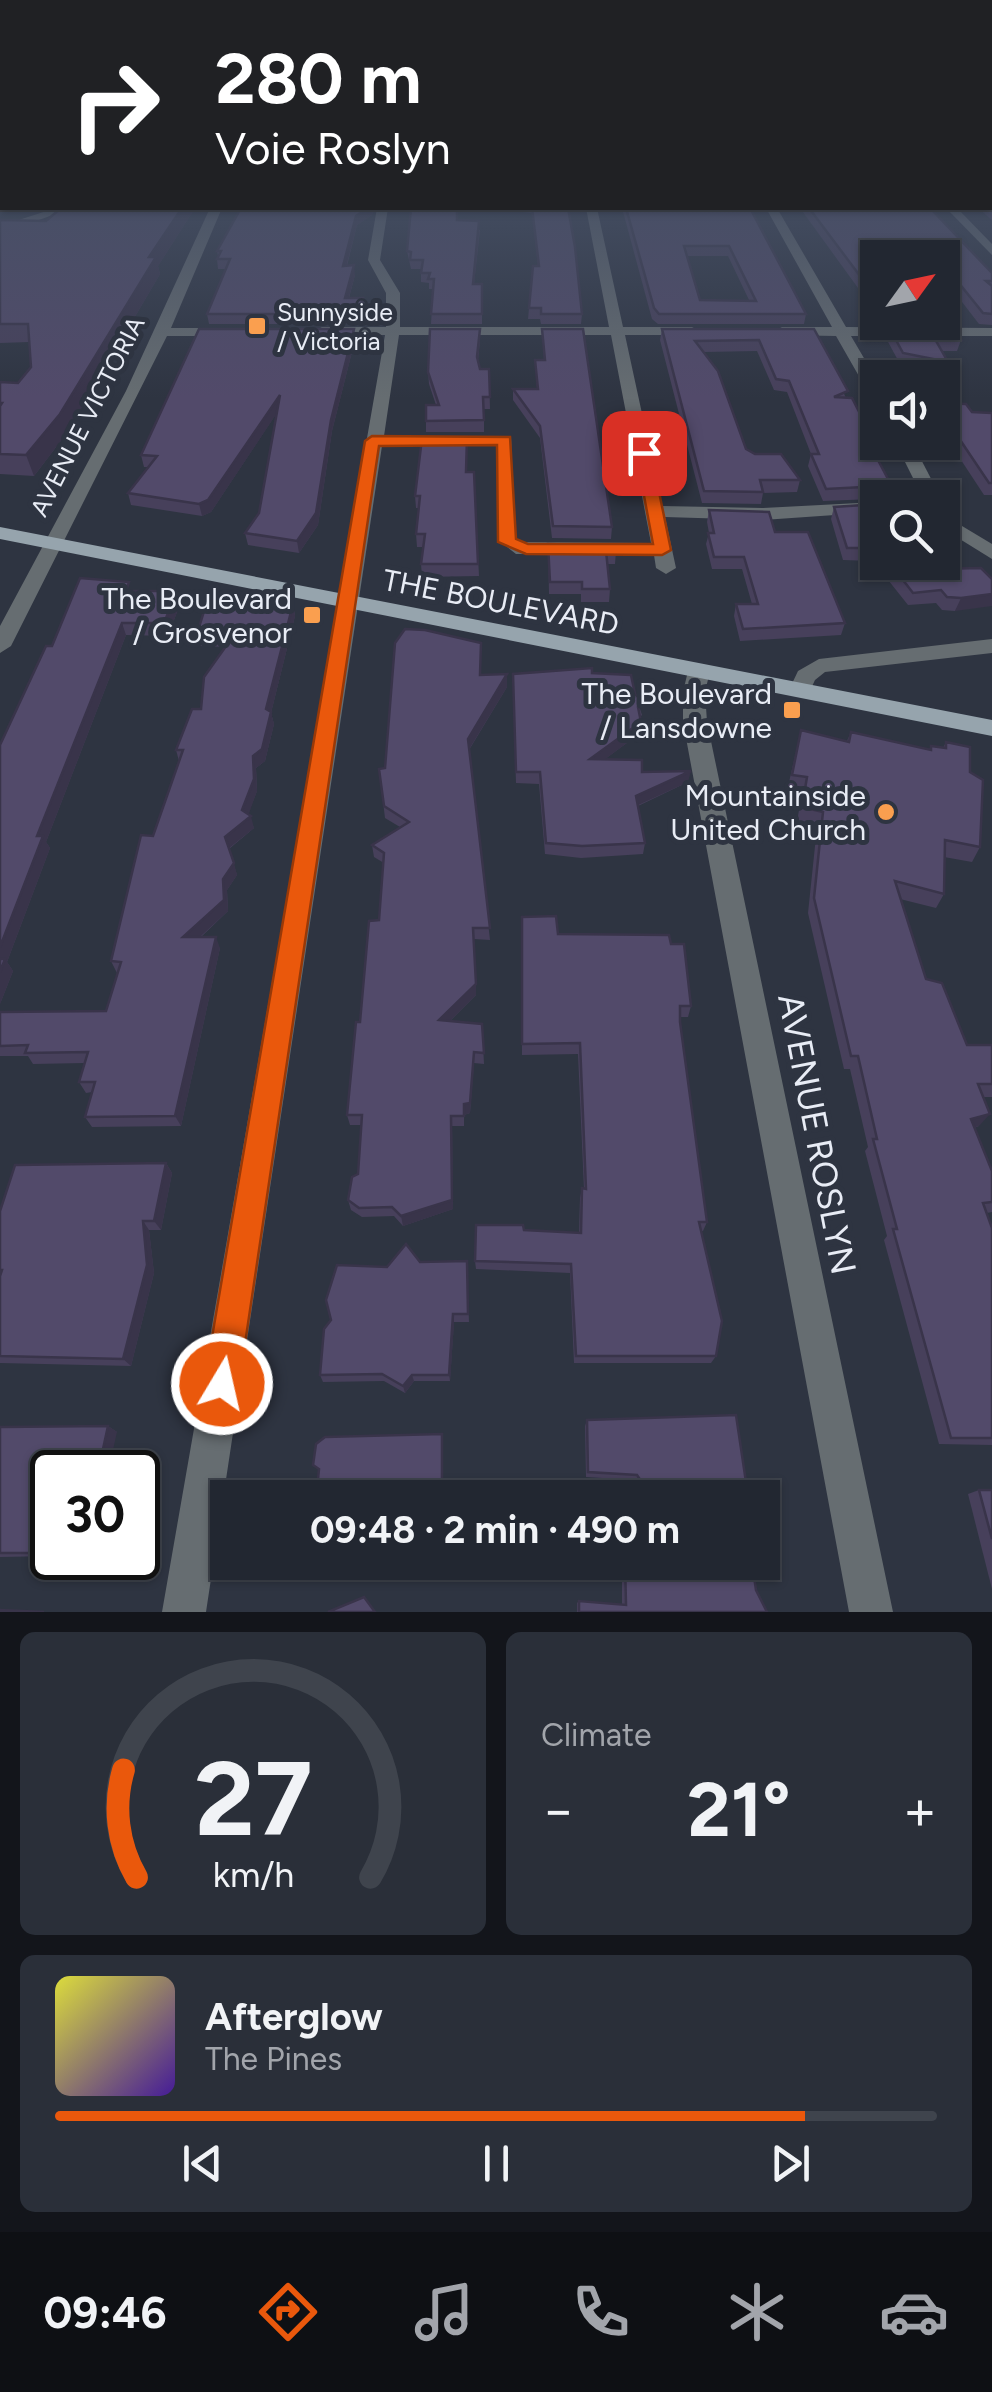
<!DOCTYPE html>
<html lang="en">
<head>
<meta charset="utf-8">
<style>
	body { margin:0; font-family:Figtree,sans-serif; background:#2a2f39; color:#f1f3f6; height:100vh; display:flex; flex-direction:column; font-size:38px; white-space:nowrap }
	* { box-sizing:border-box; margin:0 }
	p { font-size:32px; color:#a2a5ab }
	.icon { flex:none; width:55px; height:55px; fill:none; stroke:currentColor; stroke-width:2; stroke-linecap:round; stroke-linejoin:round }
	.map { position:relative; height:1612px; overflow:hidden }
	.sheet { display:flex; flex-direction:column; gap:20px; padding:20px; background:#13151b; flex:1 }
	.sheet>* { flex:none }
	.hud { position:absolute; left:0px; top:0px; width:992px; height:210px; box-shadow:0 2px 8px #0004,0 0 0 2px #3f444d; background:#202124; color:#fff; overflow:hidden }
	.needle { width:65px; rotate:57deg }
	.buttons { position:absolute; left:860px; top:240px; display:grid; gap:20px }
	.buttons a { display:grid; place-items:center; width:100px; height:100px; border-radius:0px; background:#222731; box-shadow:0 2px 8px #0004,0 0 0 2px #3f444d; font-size:50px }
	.speed { position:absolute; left:30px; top:1450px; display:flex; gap:20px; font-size:50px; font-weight:700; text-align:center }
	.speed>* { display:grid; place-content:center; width:130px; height:130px; border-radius:50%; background:#222731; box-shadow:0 2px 8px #0004,0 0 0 2px #3f444d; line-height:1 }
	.speed .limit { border:5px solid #111; border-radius:15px; background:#fff; color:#111 }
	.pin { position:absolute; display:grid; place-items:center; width:85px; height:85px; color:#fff; margin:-42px; border-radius:20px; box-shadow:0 5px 15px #0006 }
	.me { position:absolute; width:110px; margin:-55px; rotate:9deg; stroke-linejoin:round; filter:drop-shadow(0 0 8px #0008) }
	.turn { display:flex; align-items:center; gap:35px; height:210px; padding:0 50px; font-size:45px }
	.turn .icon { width:130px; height:130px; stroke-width:2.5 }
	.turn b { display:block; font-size:70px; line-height:85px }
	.big { font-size:75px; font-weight:700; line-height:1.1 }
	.sheet .widget { flex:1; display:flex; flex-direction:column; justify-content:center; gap:15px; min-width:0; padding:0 35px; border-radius:15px; background:#2a2f39 }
	.sheet .dial { align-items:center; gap:0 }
	.dial svg { height:260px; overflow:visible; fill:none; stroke:#3f444d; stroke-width:7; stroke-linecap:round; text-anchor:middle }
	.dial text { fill:#f1f3f6; stroke:none }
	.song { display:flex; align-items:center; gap:30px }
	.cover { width:120px; height:120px; border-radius:15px; background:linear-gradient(135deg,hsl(60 70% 55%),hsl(260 70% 35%)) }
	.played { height:10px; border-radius:5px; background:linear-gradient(90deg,#ea580c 85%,#3f444d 85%) }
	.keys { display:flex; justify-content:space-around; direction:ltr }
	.heat { display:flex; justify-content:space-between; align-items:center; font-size:55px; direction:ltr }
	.sheet .tiles { flex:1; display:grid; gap:20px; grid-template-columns:1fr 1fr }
	.widget:last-child { grid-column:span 2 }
	.trip { position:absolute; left:210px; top:1480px; width:570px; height:100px; border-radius:0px; background:#222731; box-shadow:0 2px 8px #0004,0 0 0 2px #3f444d; font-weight:700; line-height:100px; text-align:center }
	.tab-bar { display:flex; height:160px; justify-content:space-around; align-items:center; background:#0e1014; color:#a2a5ab }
	.tab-bar .icon { width:70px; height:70px }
	.tab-bar .selected { color:#ea580c }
	.tab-bar b { font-size:45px; color:#f1f3f6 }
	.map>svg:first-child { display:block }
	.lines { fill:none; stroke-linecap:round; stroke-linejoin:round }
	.minor { fill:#666d71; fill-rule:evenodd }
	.major { fill:#96a4ad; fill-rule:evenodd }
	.wall { fill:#47405b; fill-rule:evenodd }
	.shaded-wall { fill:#39344a }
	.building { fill:#524a6a; stroke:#39344a; stroke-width:2.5; fill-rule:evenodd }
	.route { fill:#ea580c; stroke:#983908; stroke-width:2.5 }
	.poi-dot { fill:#fa9f4f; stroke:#2e3441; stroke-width:4 }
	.labels { text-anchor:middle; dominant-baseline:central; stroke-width:10; stroke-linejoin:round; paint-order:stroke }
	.far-poi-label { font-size:25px; fill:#e8ecf5; stroke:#2e3441; text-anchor:start }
	.far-street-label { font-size:25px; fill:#e8ecf5; stroke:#2e3441 }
	.poi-label { font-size:30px; fill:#e8ecf5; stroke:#2e3441; text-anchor:end }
	.street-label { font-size:30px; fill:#e8ecf5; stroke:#2e3441 }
	.near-street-label { font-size:35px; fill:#e8ecf5; stroke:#2e3441 }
</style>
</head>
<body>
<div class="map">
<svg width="992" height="1612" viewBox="0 0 992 1612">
	<rect width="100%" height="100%" fill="#2e3441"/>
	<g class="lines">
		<g class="minor">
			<path d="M56 208H72L0 234V226Z"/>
			<path d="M210 208H222L171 328H232L239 332 232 336H167L11 646 0 653V626L126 391Z"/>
			<path d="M377 208H388L380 260 400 293V327H609L586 208H597L623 327H692L699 331 692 335H625L662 506 763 508 878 502V512L763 520 665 517 676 568 666 574 656 568 654 555 516 554 497 539V445L382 446 206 1612H162L385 335H322L315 331 322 327H386V293L368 260ZM399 335H611L651 543 521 542 515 537 511 436H384Z"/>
			<path d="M766 208H777L846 327 992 328V336H851L878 382V401L872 399 836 336 782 335 775 331 782 327H832Z"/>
			<path d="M946 208H957L992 244V255Z"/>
			<path d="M895 442H912L941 498H923Z"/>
			<path d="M942 514 992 544V559L942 528Z"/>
			<path d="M992 639V653L825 672 815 680 808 695H792L789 690 798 671 819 659Z"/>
			<path d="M699 664 710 671 705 692 707 722 893 1612H849L683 722V692L688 671Z"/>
		</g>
		<path class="major" d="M0 527 992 720V736L0 539Z"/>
	</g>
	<g class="wall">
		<path d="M990 172H992V220L978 208H990Z"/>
		<path d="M61 208H195L158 266 160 274 66 434 34 476 0 474V382L18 383 31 367 29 342 0 343V220L46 221Z"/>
		<path d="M241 208H374L372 215 357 225 347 266 355 275 349 298H363L364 308 359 324H209L207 314 226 269H218L217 259 218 256 217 251Z"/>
		<path d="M521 208H568L582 314 581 324H541L540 319H528L529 308 538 266 532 213 522 212Z"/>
		<path d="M622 208H750L806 314 804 324H658L652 319ZM687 256H728L749 300H700Z"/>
		<path d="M800 208H930L992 273V325L979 324 942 276V258H878V322L866 299Z"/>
		<path d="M457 220 480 230 474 284H482V324H431L433 289H429V283L421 282V269H411L407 251Z"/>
		<path d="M878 322H942V324H879Z"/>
		<path d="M354 329 355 340 332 431 318 525 299 553 248 545 245 533 259 513 276 414 211 512 202 516 131 505 128 493 148 467H144L141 455Z"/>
		<path d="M542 329 612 527 611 539 552 538 540 438 513 400V389H537L535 360H544Z"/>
		<path d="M662 329H814L846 398 874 441 872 448 898 498 823 501 808 466 811 454 787 392 774 390 757 351 704 352 746 449 800 480 797 492 763 493 761 504 702 503 660 340Z"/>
		<path d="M890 329 961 340 957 351H942L948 362 945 373 900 364 887 340Z"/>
		<path d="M480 340 478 361 480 369H489L490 409H484V432H426V421L436 405 429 384 428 372Z"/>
		<path d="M942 403 972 412 992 413V495H984L942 431Z"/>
		<path d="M467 472H474L479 576 422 577 421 564 423 547H417L416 534 419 508H416L415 496Z"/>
		<path d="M878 504V562H932L935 569 981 568 955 611 942 610 936 603 908 605 873 561 843 560 831 519 834 507Z"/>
		<path d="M709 510 775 532 845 623 841 635 740 641 734 616 736 604H752L742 569H712L706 544 709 533 707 522Z"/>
		<path d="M548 544 616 551 615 564H607L610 589 609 602H581V594H549Z"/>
		<path d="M132 591H177L180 604 168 636 126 635 46 842 50 848 7 962 13 971 0 1004 52 646Z"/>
		<path d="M293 604 295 616 271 713 274 724 265 761 256 768 257 791 248 814 254 828 229 849 237 875 227 890 228 911 201 937 220 948 181 1126 92 1127 85 1117 92 1092 86 1093 79 1082 85 1063 33 1064 28 1056H0V1012L106 1011 117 973 111 961 153 836 179 761 176 750 201 709 226 647 200 646 197 634Z"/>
		<path d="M592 673 635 694 642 715 640 717 641 722 639 734 605 759 642 772 688 782 638 806 645 843 643 854 581 858 545 854 539 784 516 783 513 686Z"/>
		<path d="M507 674V687L469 750 490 940 474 939 476 995 450 1021 482 1024 484 1064 474 1063 470 1113 464 1115V1126H452L453 1209 403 1226 394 1216 362 1217 351 1210 348 1200 358 1174 361 1125H350L347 1115 360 1022 379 920 384 863 374 857 372 845 400 827 385 818 379 769 385 768 481 675Z"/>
		<path d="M801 730 847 741 851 732 929 750 931 746 943 748 946 742 970 772 980 847 972 862 944 857V894L936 908 900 899 926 979 967 1045H992V1097H983L979 1126 974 1128 992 1171V1212L987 1213 992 1228V1445L939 1444 884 1240 887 1236 865 1151 868 1147 850 1069H844L808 913 817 827 797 822 802 792 787 791Z"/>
		<path d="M522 917 558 934 671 944 691 1006 688 1017H680L707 1222 703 1231H701L716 1356 711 1363H574L570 1273 476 1269 475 1261 524 1230 579 1233 580 1198 582 1188 584 1189 578 1054 522 1055Z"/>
		<path d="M166 1163 172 1173 161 1230H149L154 1273 131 1366 0 1363V1211Z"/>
		<path d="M467 1261 469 1322H454L450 1381H414L405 1393 384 1381 323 1382 320 1375 387 1267 420 1262Z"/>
		<path d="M587 1420 746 1482 740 1487 640 1489 634 1480 586 1477 585 1426Z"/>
		<path d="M108 1426 117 1432 52 1472V1556L0 1557V1427Z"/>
		<path d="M979 1490H992V1589L968 1494Z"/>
		<path d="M444 1562V1579L314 1578 310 1575Z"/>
		<path d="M622 1562H752L756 1590 767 1612H577V1603L579 1601 622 1605Z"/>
	</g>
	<g class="shaded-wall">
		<path d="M2 172V192L0 194V174Z"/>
		<path d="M182 208H195L158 266 160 274 66 434 34 476 26 455 149 257Z"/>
		<path d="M368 208H374L372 215 357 225 344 275 343 266 356 216Z"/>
		<path d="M354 265 355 275 346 308 345 298Z"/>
		<path d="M363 298 364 308 359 324 358 314Z"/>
		<path d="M354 329 355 340 332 431 318 525 299 553 297 541Z"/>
		<path d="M280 395 281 407 211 512 202 516 199 504Z"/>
		<path d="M177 591 180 604 168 636 164 623Z"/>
		<path d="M992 594V606L955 611 961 598Z"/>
		<path d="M293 604 295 616 271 713 274 724 265 761 256 768 257 791 247 819 251 816 254 828 228 849 225 837 242 810 253 756Z"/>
		<path d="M122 623 126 635 46 842 50 848 7 962 13 971 0 1004V947L37 836Z"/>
		<path d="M507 674V687L468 751V739Z"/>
		<path d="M641 722 639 734 589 771 590 759Z"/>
		<path d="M691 771 688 782 634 807 636 796Z"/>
		<path d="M234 863 237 875 227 890 228 911 188 948 183 937Z"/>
		<path d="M216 937 220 948 181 1126 175 1116Z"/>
		<path d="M476 984V995L440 1031 439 1020Z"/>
		<path d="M474 1052 470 1113 464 1115V1126V1104Z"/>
		<path d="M990 1114 979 1126 961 1131 971 1119Z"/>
		<path d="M451 1116 453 1209 403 1226 401 1216Z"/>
		<path d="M166 1163 172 1173 161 1230 154 1221Z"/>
		<path d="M143 1221 149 1230 154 1273 131 1366 123 1359Z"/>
		<path d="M453 1314 454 1322 450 1381 449 1375Z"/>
		<path d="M412 1375 414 1381 405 1393 403 1386Z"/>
		<path d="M108 1426 117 1432 108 1472H98Z"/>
	</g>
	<g class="building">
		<path d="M990 172H992V207L990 206Z"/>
		<path d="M61 208H182L149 257H156L60 414 26 455 0 454V406L2 403H0V382L18 383 31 367 28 324H0V220L46 221Z"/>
		<path d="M241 208H368L356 216 343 266 354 265 345 298H363L358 314H207L230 259H217L221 251H217Z"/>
		<path d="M411 208H457V220L479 221 473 284H482V314H431L434 279H428L430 273H421L423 260H410L411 252 407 251Z"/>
		<path d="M532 208H568L575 247 582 314H541V308H529L533 266H539Z"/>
		<path d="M626 208H750L806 314H659L654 308ZM684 246H729L756 301 700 300Z"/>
		<path d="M809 208H930L992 273V281H986L992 286V314L983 313 942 262V258H878V305L869 288Z"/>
		<path d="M199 329H354L331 420 316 513 297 541 245 533 259 513 280 395 208 500 199 504 128 493 157 456 141 455Z"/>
		<path d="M430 329H480L477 357 480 369H489L490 397H483L484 420 426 421V405H439L428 372Z"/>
		<path d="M542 329H583L612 527 553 526 540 426 513 389H538L535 360H545Z"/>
		<path d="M662 329H814L848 391 834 397 852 398 874 441H868L898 498H884L886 490 882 486 826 489 811 454H819L789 381 776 379 759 340 695 341 718 371 746 449 755 454H781L800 480H760L763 492 704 491Z"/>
		<path d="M890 329H954L961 340 935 339 948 362 903 353Z"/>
		<path d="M942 403 966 404 972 412 992 413V483H989L942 413Z"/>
		<path d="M467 437 466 472H474L478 564H421L425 534H416L420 496H415L422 438Z"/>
		<path d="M878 504V548H847L834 507Z"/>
		<path d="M709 510 769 512 775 532H808L845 623 743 629 736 604H758L744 557H714L708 533H714Z"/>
		<path d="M548 544 615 546 616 551H606L610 589H582V582H550Z"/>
		<path d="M889 562H932L935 569 981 568 992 579V594L961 598 947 597 941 590 913 593Z"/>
		<path d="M80 578 129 582 126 591H177L164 623H122L37 836H43L0 947V745L46 646H52Z"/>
		<path d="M293 604 266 709 271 712 262 749 253 756 254 779 242 810 251 816 225 837 234 863 223 879 224 900 183 937H216L175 1116 85 1117 95 1082H79L88 1052 25 1053 28 1045 0 1046V1012L106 1011 121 962 111 961 141 835 153 836 183 750H176L192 709H201L204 677 234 635 197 634 205 608Z"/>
		<path d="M405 629 425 630 481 643 480 675 507 674 468 739 490 928H473L476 984 439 1020 482 1024 484 1053 474 1052 470 1103 464 1104V1116H451L452 1200 401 1216 392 1207 359 1208 348 1200 352 1177 358 1174 362 1115H347L356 1022H360L369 921 379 920 384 853 372 845 409 822 384 806 379 769 385 768 395 643Z"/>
		<path d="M592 668V673L631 675 635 694 644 703 638 707 641 722 590 759 642 760V772L691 771 636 796 645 843 582 846 546 843 540 772H516L513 674Z"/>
		<path d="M801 730 849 742 851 732 931 750V746L946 748V742L970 747V772L983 780 980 847 945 840 944 894 895 881 926 979 942 983 967 1045H992V1084H978L990 1114 971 1119 992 1171V1202L983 1203 992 1228V1438H951L893 1229H897L873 1139H877L858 1056H851L814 898 823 812 802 807 807 777 792 775Z"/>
		<path d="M556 916 558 934 669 935 671 944H684L691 1006H680V1022L707 1222H699L722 1321 716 1356H576L571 1264 475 1261 476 1225H523L524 1230 581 1233 582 1188 586 1189 580 1043 522 1044V917Z"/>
		<path d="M0 959H5L0 972Z"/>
		<path d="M166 1163 154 1221H143L147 1265 123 1359 0 1356V1276L2 1270H0V1211L15 1165Z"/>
		<path d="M406 1244 420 1262 467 1261 468 1314H453L449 1375H412L403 1386 382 1374 320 1375 324 1329 331 1320 326 1300 337 1265 387 1267Z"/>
		<path d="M736 1415 746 1482 643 1484 637 1475 588 1472 587 1420Z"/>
		<path d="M108 1426 98 1472H52V1553H0V1427Z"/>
		<path d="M442 1434V1498H316L319 1469 313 1465 316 1444 325 1437Z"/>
		<path d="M979 1490H992V1539Z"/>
		<path d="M303 1562H443V1577L310 1575 303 1566Z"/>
		<path d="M625 1562H752L756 1590 767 1612H579V1601L626 1605Z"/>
		<path d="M364 1597 375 1612H328Z"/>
		<path d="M0 1610 44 1612H0Z"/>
	</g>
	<linearGradient id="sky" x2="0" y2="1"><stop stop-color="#191d24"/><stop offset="0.43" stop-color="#465065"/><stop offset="1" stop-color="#465065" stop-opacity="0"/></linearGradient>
	<rect width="992" height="398" fill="url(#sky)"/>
	<path class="route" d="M510 437 516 539 528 544H653L636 453 644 448 651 453 671 550 662 555 526 554 498 542 497 445 379 446 239 1384 234 1397 222 1402 209 1397 204 1384 365 441 372 436Z"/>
	<g class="poi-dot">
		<rect x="247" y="316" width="20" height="20" rx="5"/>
		<rect x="302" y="605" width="20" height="20" rx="5"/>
		<rect x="782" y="700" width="20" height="20" rx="5"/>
		<circle cx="886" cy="812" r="10"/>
	</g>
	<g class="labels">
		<g class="far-poi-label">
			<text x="277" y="312">Sunnyside<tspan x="277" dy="29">/ Victoria</tspan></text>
		</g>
		<g class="far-street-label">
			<text transform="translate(87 416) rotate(-63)">AVENUE VICTORIA</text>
		</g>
		<g class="poi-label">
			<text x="292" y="598">The Boulevard<tspan x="292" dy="34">/ Grosvenor</tspan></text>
			<text x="772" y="693">The Boulevard<tspan x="772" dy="34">/ Lansdowne</tspan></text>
			<text x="866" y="795">Mountainside<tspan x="866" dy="34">United Church</tspan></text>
		</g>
		<g class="street-label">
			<text transform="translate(501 602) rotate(11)">THE BOULEVARD</text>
		</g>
		<g class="near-street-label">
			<text transform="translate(817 1134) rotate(79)">AVENUE ROSLYN</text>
		</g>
	</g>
</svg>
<div class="buttons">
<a><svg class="needle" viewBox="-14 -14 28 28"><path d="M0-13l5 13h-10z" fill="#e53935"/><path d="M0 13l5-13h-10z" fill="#a2a5ab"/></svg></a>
<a><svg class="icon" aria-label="sound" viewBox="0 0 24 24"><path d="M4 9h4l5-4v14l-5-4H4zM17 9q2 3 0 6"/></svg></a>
<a><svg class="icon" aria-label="search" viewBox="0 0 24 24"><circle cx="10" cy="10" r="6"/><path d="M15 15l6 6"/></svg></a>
</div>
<div class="speed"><div class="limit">30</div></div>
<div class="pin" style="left:644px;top:453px;background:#d93025"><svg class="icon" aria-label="arrive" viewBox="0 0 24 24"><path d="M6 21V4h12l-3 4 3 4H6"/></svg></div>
<svg class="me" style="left:222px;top:1384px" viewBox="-20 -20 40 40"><circle r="17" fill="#ea580c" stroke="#fff" stroke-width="3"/><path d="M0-11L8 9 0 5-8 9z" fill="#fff"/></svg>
<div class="trip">09:48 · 2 min · 490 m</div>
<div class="hud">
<div class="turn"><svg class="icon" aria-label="right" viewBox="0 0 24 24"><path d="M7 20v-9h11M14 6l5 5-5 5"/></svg><div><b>280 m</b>Voie Roslyn</div></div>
</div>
</div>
<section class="sheet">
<div class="tiles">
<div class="widget dial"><svg viewBox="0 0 100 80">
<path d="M14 69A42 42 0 1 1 86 69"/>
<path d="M14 69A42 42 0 0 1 10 36" stroke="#ea580c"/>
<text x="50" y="56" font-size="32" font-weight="700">27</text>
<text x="50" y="72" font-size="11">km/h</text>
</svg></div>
<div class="widget"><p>Climate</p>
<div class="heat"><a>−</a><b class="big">21°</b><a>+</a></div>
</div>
<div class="widget">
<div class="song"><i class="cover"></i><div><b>Afterglow</b><p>The Pines</p></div></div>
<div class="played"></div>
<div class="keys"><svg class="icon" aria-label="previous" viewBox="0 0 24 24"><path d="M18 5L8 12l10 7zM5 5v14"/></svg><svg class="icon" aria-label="pause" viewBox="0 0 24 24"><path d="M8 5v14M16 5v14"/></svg><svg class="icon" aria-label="next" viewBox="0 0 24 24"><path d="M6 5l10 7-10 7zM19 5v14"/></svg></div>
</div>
</div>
</section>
<nav class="tab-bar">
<b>09:46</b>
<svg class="icon selected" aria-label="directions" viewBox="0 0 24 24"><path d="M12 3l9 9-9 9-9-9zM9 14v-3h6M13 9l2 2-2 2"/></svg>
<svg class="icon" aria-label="music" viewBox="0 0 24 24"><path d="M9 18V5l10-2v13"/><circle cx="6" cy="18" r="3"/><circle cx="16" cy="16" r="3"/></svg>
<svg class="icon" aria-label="phone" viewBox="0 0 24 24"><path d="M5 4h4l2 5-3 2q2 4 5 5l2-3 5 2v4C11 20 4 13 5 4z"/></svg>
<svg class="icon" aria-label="climate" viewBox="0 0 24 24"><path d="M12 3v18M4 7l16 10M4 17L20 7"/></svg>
<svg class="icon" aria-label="car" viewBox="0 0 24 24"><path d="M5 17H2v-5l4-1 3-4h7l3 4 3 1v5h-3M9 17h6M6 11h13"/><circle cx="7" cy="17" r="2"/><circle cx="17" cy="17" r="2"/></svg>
</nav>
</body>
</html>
